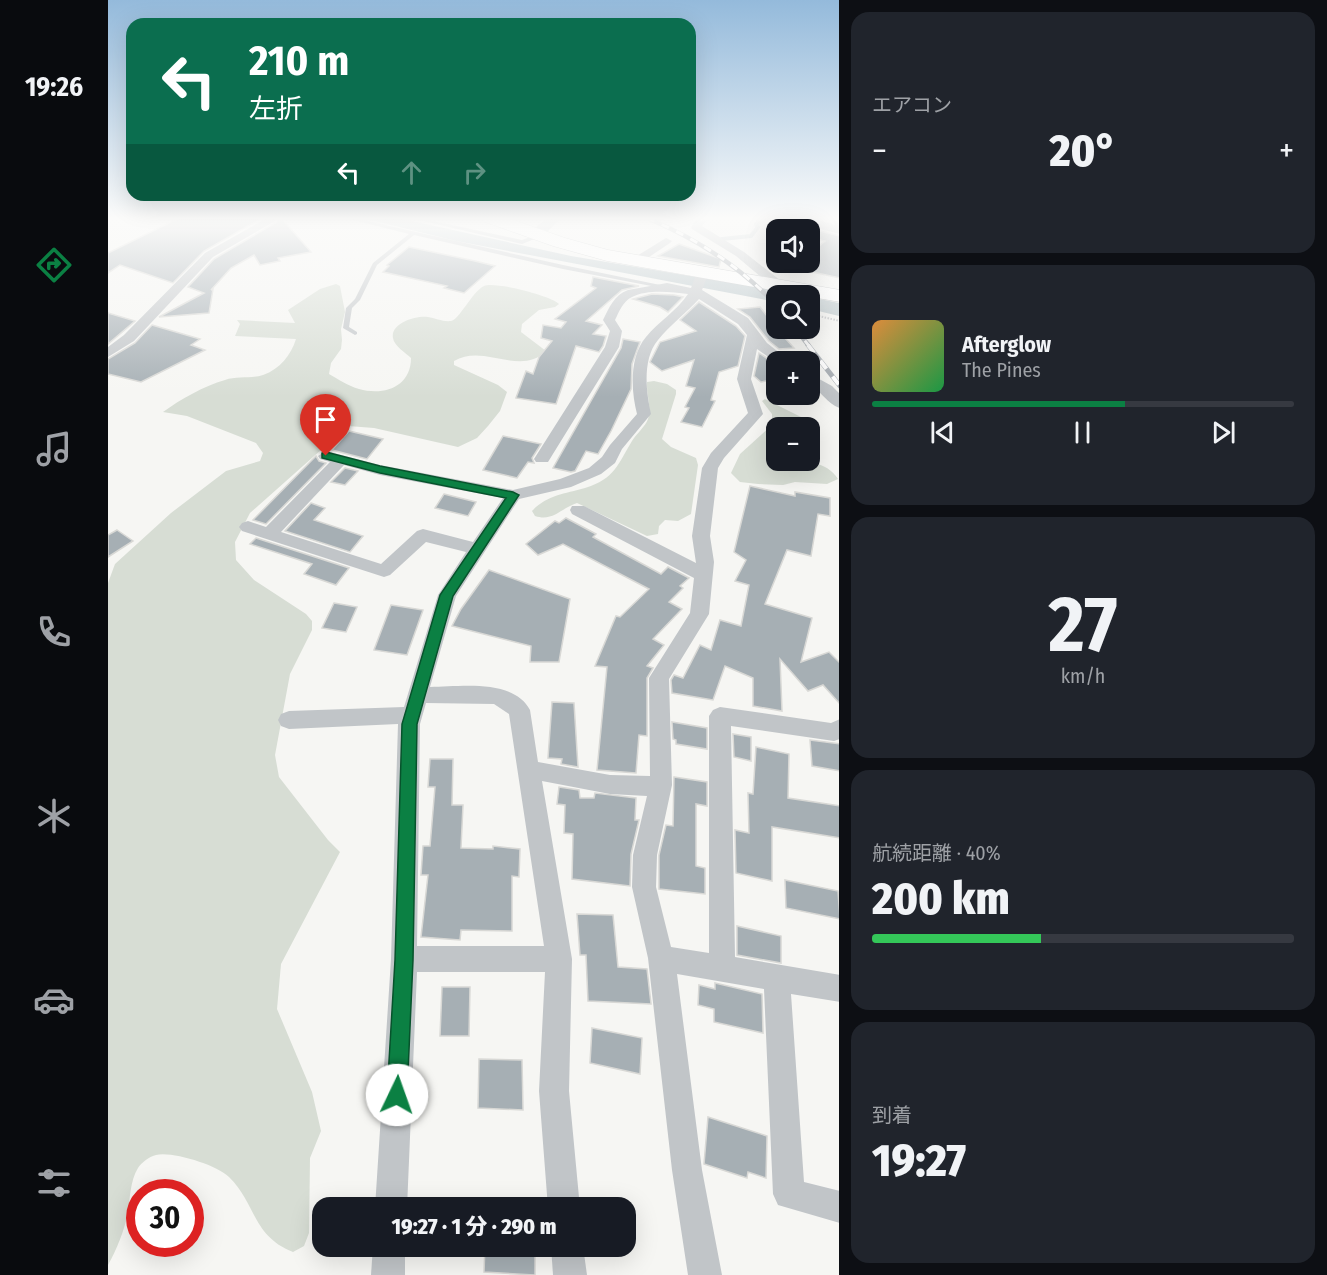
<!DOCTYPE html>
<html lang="ja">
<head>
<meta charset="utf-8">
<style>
	body { margin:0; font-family:"Fira Sans Condensed","Noto Sans JP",sans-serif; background:#20242c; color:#f1f3f6; height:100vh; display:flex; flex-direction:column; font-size:22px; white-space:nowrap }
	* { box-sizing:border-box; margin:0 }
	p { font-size:20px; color:#9ea1a6 }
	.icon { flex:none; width:33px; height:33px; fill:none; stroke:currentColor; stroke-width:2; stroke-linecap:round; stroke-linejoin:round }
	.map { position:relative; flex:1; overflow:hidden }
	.side { display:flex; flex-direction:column; gap:12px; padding:12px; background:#0d0f14; width:488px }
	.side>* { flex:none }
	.guide { position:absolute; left:18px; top:18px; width:570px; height:183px; border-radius:18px; box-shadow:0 6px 24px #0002; background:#0b6e4f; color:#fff; overflow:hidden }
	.controls { position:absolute; left:658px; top:219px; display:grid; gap:12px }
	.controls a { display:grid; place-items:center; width:54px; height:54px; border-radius:12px; background:#171b24; box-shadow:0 6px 24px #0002; font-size:30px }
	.speed { position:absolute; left:18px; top:1179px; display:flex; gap:12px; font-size:30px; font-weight:700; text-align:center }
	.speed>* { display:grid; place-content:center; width:78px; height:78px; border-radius:50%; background:#171b24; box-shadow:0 6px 24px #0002; line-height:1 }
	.speed .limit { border:9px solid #d22; background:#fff; color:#111 }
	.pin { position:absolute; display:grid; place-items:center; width:51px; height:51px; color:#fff; margin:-62px -26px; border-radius:50% 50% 50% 0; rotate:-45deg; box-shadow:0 0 6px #0007 }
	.pin .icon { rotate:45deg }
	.me { position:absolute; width:66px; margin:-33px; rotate:3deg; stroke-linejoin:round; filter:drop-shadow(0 0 4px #0008) }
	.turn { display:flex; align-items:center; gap:21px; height:126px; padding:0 24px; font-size:27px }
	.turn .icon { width:78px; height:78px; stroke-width:2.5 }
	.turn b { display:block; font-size:42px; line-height:51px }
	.lanes { display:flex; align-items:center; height:57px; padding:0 24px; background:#0003; justify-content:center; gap:30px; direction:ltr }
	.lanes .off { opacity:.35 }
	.big { font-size:45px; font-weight:800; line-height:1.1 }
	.side .card { flex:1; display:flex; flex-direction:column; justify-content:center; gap:9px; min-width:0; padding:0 21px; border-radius:18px; background:#20242c }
	.side .dial { align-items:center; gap:0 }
	.dial b { font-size:78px; line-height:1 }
	.song { display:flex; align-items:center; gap:18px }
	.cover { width:72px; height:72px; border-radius:9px; background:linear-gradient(135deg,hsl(30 70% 55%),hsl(140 70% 35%)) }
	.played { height:6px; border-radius:3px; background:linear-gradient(90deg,#0b8043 60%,#363941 60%) }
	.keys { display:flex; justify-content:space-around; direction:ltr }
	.heat { display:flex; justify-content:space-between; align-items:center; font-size:33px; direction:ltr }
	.charge { height:9px; border-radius:4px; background:linear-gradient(90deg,#34c759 40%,#363941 0) }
	.trip { position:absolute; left:204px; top:1197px; width:324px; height:60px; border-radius:18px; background:#171b24; box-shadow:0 6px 24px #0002; font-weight:800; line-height:60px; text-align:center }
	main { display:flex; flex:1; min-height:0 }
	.tabs { display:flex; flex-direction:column; width:108px; justify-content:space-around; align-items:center; background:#090b0e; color:#9ea1a6 }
	.tabs .icon { width:42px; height:42px }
	.tabs .selected { color:#0b8043 }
	.tabs b { font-size:27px; color:#f1f3f6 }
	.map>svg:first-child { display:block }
	.green { fill:#d7ddd4 }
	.water { fill:#b7c4c8 }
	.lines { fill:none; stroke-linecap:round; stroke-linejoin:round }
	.stream { stroke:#b7c4c8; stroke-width:4 }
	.building { fill:#a6afb4; stroke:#d8d8d5; stroke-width:1.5 }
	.trunk-casing { stroke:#b6b9bc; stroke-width:1 }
	.path { stroke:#bbbdc0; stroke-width:2; stroke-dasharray:1.5 1.5; stroke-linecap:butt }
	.service { fill:#c1c5c8; fill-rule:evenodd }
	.minor { fill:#c1c5c8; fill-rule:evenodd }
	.tertiary { fill:#c1c5c8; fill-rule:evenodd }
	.trunk { fill:#fff; fill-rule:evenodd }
	.rail-far1-casing { stroke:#a2a8ae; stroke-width:4.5 }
	.rail-casing { stroke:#a2a8ae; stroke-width:5 }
	.rail-far1 { stroke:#fff; stroke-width:3; stroke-dasharray:8; stroke-linecap:butt }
	.rail { stroke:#fff; stroke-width:4; stroke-dasharray:10; stroke-linecap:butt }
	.route { fill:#0b8043; stroke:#07532c; stroke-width:1.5 }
</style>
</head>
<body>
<main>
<nav class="tabs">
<b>19:26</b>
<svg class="icon selected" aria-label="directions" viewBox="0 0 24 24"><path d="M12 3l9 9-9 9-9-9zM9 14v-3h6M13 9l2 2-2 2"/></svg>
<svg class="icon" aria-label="music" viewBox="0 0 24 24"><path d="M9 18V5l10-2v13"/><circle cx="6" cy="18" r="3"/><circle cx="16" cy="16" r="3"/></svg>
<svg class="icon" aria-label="phone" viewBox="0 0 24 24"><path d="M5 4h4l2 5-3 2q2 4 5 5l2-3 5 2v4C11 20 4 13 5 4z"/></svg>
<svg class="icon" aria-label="climate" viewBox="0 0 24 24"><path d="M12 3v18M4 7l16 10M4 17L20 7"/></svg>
<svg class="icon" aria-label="car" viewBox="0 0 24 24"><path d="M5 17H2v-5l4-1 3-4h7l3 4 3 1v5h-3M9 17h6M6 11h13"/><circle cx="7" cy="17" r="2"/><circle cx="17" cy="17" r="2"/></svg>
<svg class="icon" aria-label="filters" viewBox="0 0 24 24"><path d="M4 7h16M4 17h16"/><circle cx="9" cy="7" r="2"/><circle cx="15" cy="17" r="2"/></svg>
</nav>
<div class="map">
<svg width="732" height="1275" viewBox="0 0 732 1275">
	<rect width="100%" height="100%" fill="#f6f6f3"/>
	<g class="green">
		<path d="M228 284 232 286 237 312 233 329 234 340 233 349 223 363 221 374C230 379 240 386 251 389 276 396 303 387 303 358 298 353 286 346 285 338 282 323 309 315 320 317 327 318 335 322 343 321 351 320 364 292 376 286 386 281 444 296 451 304L447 307 431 310 414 324 413 332 438 351C412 377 376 343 346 361V365L390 385 399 392 392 411 380 426 369 438 350 447 266 428 240 426 142 513 127 542 128 560 146 580 198 614 204 621V630L182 674 167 755 171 777 220 840 232 852 173 964 169 1009 204 1092 213 1131 202 1158 201 1233 196 1246 185 1252C144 1236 148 1203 121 1177 109 1165 64 1151 48 1155 42 1156 33 1163 30 1168 22 1181 22 1199 20 1213 16 1231 9 1249 0 1265V583L7 564 63 513 118 471 152 461 155 453 148 443 79 416 55 412C73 399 96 386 117 380 129 376 143 379 155 375 172 369 183 355 188 339L127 336 132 324 129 320 187 323 180 310 212 289Z"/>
		<path d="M546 381 559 384 568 390V394L554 439 563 447 588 458 590 465 583 514 570 521 557 520 551 526 550 534 539 536 469 503C453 508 445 522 427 516L424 511C439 495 456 494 477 488 507 479 510 464 524 441 529 433 537 427 540 419 544 408 538 394 539 382Z"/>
		<path d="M657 399 711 426V430L702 437V428H669V460C688 460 718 459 730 479L719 484 687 482 675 485 650 484 632 482 623 473 632 454 664 425V414L654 401Z"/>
	</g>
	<g class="water">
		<path d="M255 218H290L463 256 695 295 669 296V302L348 241Z"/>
		<path d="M702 297 731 303V316L702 309Z"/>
	</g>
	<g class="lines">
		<path class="stream" d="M614 239 643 236 650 227 648 224 658 218"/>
	</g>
	<g class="building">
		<path d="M71 218H154L96 251 65 283 12 265 0 273V253Z"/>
		<path d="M174 219 203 252 170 258 172 261 152 265 146 255 123 268 103 290 105 289 101 313 51 317 96 293 80 287 106 259Z"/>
		<path d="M708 230 732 236V278L695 270 702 262 710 247 717 241 702 237V233Z"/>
		<path d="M571 244 613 259 611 267 550 256Z"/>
		<path d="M301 247 367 261 387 266 356 293 336 288 339 286 275 272 281 266 279 265Z"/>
		<path d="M485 277 531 286 514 290 478 321 494 325 485 334 498 336 495 346 491 352 468 346 448 404 408 398 418 371 425 374 431 357 444 341 433 338 435 325 453 328 458 322 447 319 488 288 483 286Z"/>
		<path d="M544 294 566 295 575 297 560 312 552 307 525 299Z"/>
		<path d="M591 302 628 326 637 336 630 366 611 372 603 400 607 401 594 427 573 422 581 408 577 407 587 388 578 386 586 360 554 371 542 362 552 342 588 331 572 320Z"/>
		<path d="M652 307 669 329 686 348 671 349 661 341 642 317 630 309Z"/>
		<path d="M0 313 27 321 0 344Z"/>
		<path d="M44 325 92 339 83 345 97 350 33 382 0 374V359L27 343Z"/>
		<path d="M515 339 532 342 524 364 523 389 503 431 490 454 478 451 467 471 463 472 445 468 513 348Z"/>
		<path d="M651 353 669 365V379L653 382 646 376Z"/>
		<path d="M241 431 275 439 259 459 224 450Z"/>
		<path d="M395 436 433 444 424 458 426 463 420 462 409 478 375 470Z"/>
		<path d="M208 456 211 461 218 463 158 524 145 520Z"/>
		<path d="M237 468 250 471 237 485 223 482Z"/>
		<path d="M642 486 687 496V492L722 498V516L710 514 703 556 679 550 657 604 704 618 693 662 721 652 732 663V704L715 685 700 691 672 659 674 711 645 706V678L617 666 605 700 564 693 563 680 566 675 575 678 592 645 603 650 612 620 633 626 641 585 627 581 638 560 626 552Z"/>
		<path d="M336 494 368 502 360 516 327 508Z"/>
		<path d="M203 503 217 508 206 520 255 536 242 552 177 531Z"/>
		<path d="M458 518 488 534 485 537 553 574 560 567 581 578 572 586 575 588 561 602 574 609 545 639 556 645 539 666 545 668 539 678V736L531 735 528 773 489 770 499 667 487 666 508 616 512 617 541 589 455 544 430 555 418 544 447 521 451 523Z"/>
		<path d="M9 530 25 541 0 557V535Z"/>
		<path d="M148 538 241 568 228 585 196 574 204 564 142 544Z"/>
		<path d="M381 570 462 599 451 662H422L423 646 344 626 353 609Z"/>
		<path d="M226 603 249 607 238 632 214 628Z"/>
		<path d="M283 605 315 610 299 655 266 650Z"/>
		<path d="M444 702 466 703 470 767 453 764 454 759 440 758Z"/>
		<path d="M564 722 599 728V749L568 744V740L565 739Z"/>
		<path d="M625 734 643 737V761L626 757Z"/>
		<path d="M702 740 732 744V771L704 766Z"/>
		<path d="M648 747 681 754 680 798 732 806V838L664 827V881L628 873 627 830 641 833 640 793 645 794Z"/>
		<path d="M322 759H345L344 805H355L353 848 385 849V846L412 849 411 877 404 876V931L353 930 352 940 313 937 320 875H313L315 846H322L327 787H320Z"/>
		<path d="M566 777 599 782V806L588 804V866L597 868V894L551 889V855L558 825 565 826Z"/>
		<path d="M451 787 471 790 472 798H486L487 793 528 798 527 820H531L523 854 522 886 464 879 465 834 456 833 457 805 449 804Z"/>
		<path d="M677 880 730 891 732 919 678 908Z"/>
		<path d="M469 914 505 915 510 967 539 969 543 1004 480 1001 478 955H472Z"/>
		<path d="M629 926 673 936V963L629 955Z"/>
		<path d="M607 983 654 994 655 1033 606 1022V1009L590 1005 591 985 607 989Z"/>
		<path d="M334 987H362L361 1036H332Z"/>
		<path d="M484 1028 534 1038 532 1074 482 1063Z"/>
		<path d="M371 1059 414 1060 415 1110 370 1108Z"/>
		<path d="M600 1117 659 1136 658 1178 640 1172 639 1178 596 1164Z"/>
		<path d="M377 1246H427V1275L376 1272Z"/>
	</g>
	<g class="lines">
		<g class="trunk-casing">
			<path id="trunk" d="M374 218H400L457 238 500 250 732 290V302L499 261 445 246 377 222Z"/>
		</g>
		<path class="path" d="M702 314 732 321"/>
		<g class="service">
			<path d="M237 218H246L455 265 562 287 559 289 455 269 306 235 269 265 252 300 244 308 241 327 249 332V334L247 335 235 328 238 308 247 299 265 263 301 234Z"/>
			<path d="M302 218H311L414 240 431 234 434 236 414 244Z"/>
			<path d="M721 218H726L731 224 732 231H727V224Z"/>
		</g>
		<g class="minor">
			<path d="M159 218H172L105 257 26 341 0 357V347L16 335 97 253Z"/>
			<path d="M590 218H601L594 226 636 252 673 281V287H665L628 256 584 229 583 227Z"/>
			<path d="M558 238 564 241 562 243 532 263H524V259Z"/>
			<path d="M595 268 601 272 594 290 640 318 659 343 683 362 669 363 649 349 643 379 655 414 616 458 610 468 602 536 606 562 601 614 561 679 564 785 549 855 548 887 563 947 601 953V716L605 710 612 707 723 723 732 719V739L726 741 623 726 627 957 732 975V1002L683 994 696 1182 732 1191V1223L670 1205 665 1194 656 989 569 974 594 1170 614 1275H580L564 1170 540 958 524 887 525 855 539 796 502 794 434 781 464 959 461 1091 472 1208H440L431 1091 437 972H309L299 1208H267L283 959 290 724 181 729 173 726 170 720 173 714 181 711 296 707 330 595 358 552 318 542 282 575 276 577 134 531 131 527 134 523 140 521 158 527 222 462 212 459 210 456 218 451 272 465 405 490 452 479 481 468 494 457 502 445 529 414C523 391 521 357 538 337 550 322 569 311 580 294 564 292 539 289 524 297 515 301 511 312 507 320L514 331 511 347 440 462H428L426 459 497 347 502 331 495 320C501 308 506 295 520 290L559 283 583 288 589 272ZM591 299 630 324 639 335 629 379 640 413 603 453 594 468 584 536 588 563 476 506H464L462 510 464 514 586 578 582 613 541 678 542 776 502 775 430 762 422 710C405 678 352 687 322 687L348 596 411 499 463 487 493 474 507 463 514 449 543 414C538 392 534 359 550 340 562 325 578 313 591 299ZM236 465 272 475 395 498 365 542 315 529 309 531 273 564 173 532ZM318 703 386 704 401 714 436 946H309L312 724Z"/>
			<path d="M702 374 724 386 732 394V408C721 405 712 391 702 384Z"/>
			<path d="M265 1246H297V1275H263Z"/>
			<path d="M443 1246H475L479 1275H445Z"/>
		</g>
		<g class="tertiary">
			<path d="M439 218H453L440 231 436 239H426L424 236 429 226Z"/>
			<path d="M681 218H702L732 226V234L682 221Z"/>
		</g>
		<use href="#trunk" class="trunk"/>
		<g class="rail-far1-casing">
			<g id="rail-far1">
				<path d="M539 218C589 239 632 266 669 306"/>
				<path d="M687 328 701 346"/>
			</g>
		</g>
		<g class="rail-casing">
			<path id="rail" d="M700 345 732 386"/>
		</g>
		<use href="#rail-far1" class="rail-far1"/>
		<use href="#rail" class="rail"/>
	</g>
	<linearGradient id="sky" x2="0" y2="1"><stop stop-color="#94badb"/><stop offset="0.55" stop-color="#fbfbfa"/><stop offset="1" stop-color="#fbfbfa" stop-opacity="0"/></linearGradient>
	<rect width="732" height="397" fill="url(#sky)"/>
	<path class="route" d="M218 452 272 466 405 492 411 495 345 596 309 724 305 960 299 1095 296 1102 289 1105 282 1102 279 1095 287 960 294 724 332 595 398 498 272 473 214 458V453Z"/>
</svg>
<div class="controls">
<a><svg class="icon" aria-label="sound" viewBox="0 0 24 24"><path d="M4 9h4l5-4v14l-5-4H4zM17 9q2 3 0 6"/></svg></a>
<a><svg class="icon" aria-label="search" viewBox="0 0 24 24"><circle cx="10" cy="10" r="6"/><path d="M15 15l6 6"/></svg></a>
<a>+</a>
<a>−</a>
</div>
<div class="speed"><div class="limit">30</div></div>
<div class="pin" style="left:218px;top:456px;background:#d93025"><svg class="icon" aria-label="arrive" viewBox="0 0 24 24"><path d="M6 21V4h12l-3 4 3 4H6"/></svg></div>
<svg class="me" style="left:289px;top:1095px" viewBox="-20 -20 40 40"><circle r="19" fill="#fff"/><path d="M0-13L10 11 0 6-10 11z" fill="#0b8043"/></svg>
<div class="trip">19:27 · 1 分 · 290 m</div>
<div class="guide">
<div class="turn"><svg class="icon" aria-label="left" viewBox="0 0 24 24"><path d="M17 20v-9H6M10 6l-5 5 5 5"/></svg><div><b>210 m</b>左折</div></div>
<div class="lanes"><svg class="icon" aria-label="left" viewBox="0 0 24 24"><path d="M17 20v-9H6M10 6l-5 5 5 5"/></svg><svg class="icon off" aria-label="ahead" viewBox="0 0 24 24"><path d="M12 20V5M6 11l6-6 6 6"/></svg><svg class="icon off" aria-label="right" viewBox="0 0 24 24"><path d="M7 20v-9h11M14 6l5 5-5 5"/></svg></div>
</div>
</div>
<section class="side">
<div class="card"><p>エアコン</p>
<div class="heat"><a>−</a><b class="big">20°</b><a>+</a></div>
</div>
<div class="card">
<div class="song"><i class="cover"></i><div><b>Afterglow</b><p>The Pines</p></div></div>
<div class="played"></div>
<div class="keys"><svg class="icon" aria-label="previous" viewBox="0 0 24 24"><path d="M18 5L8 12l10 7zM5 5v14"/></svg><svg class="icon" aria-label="pause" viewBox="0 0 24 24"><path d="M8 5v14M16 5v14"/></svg><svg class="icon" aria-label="next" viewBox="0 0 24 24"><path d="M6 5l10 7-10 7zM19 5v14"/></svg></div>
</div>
<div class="card dial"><b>27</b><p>km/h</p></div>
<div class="card"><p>航続距離 · 40%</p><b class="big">200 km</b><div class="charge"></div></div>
<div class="card"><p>到着</p><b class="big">19:27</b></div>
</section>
</main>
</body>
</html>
